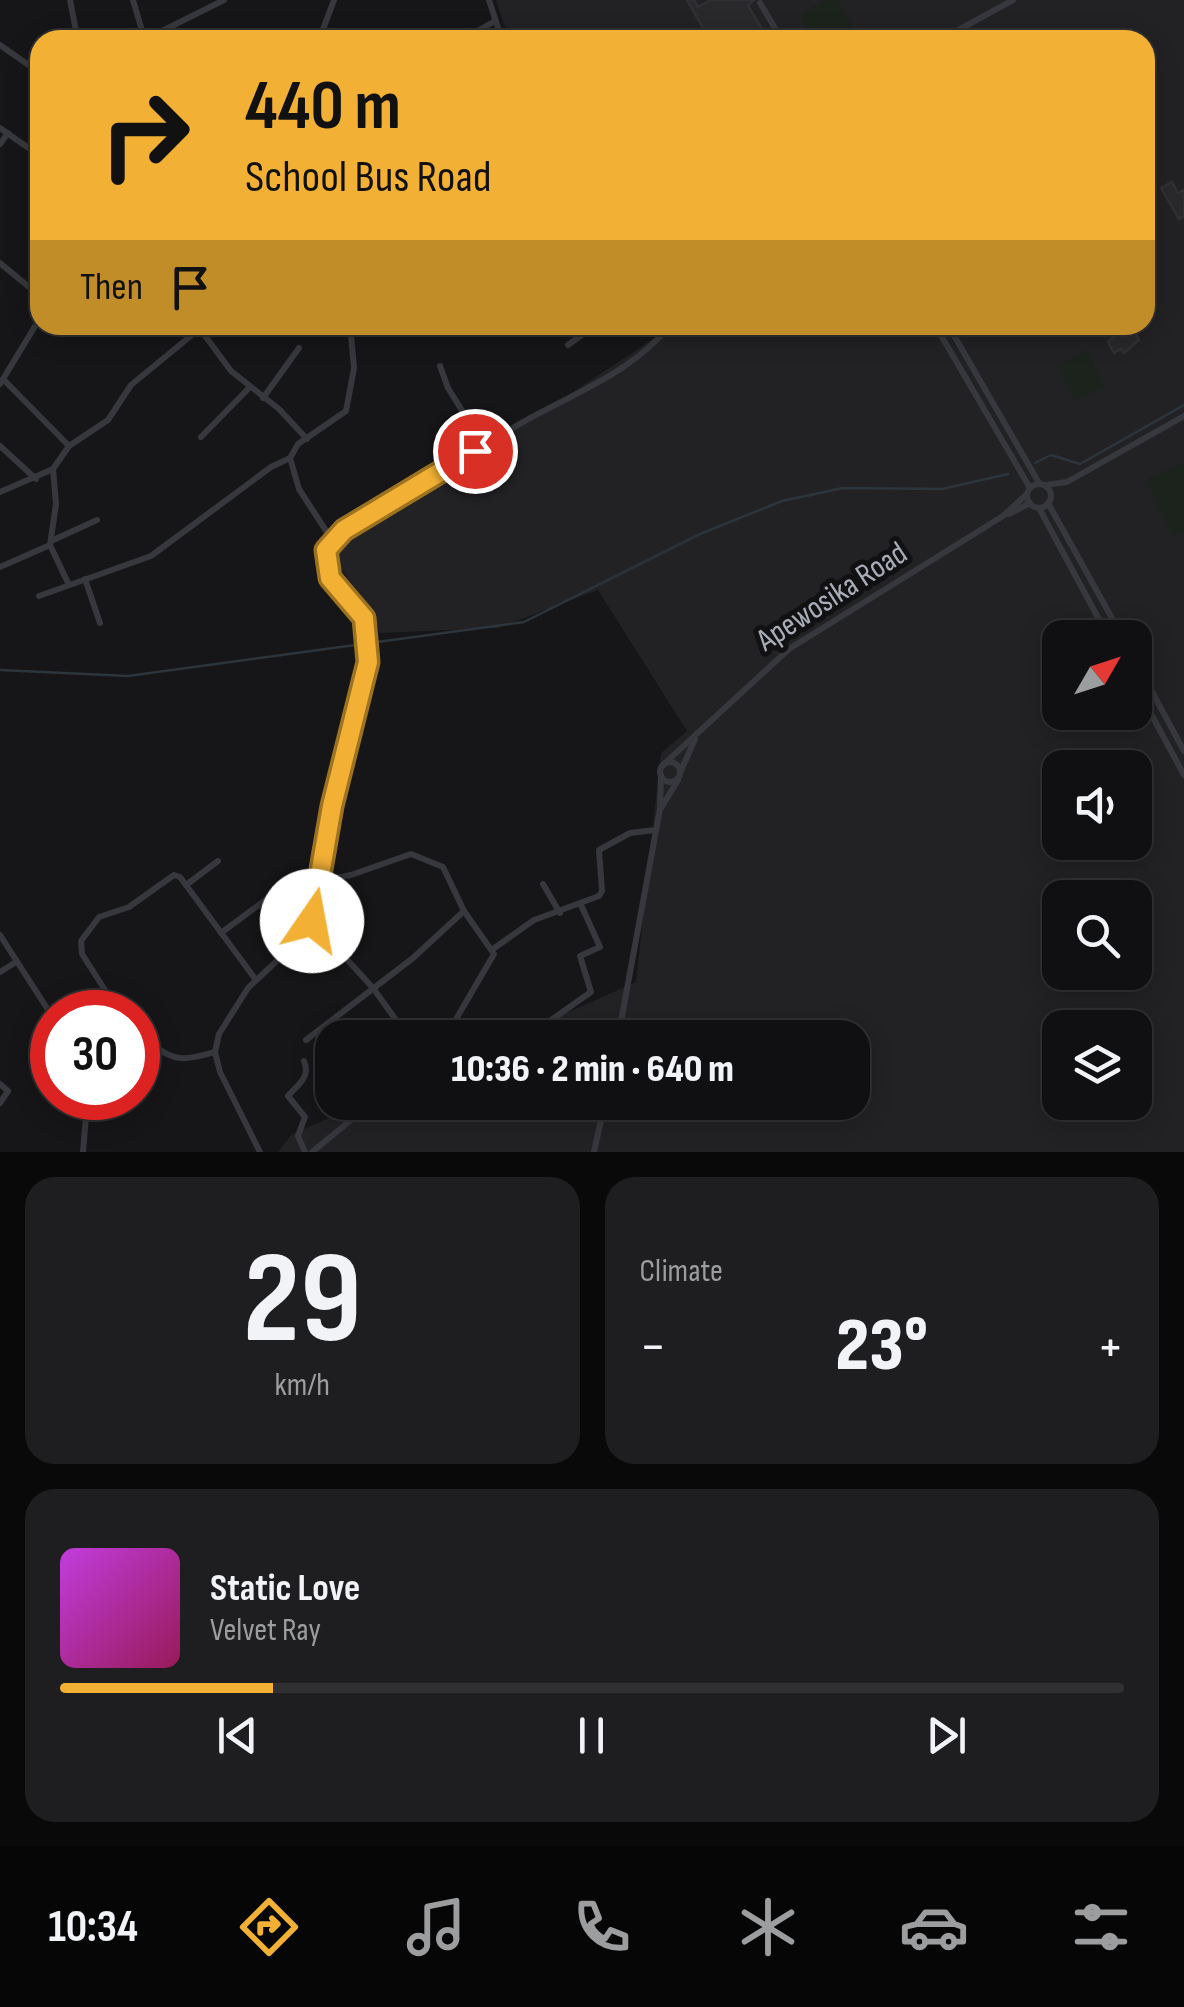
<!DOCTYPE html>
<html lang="en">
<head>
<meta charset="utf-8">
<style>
	body { margin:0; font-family:"Sofia Sans Condensed",sans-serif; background:#1e1e20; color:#f1f3f6; height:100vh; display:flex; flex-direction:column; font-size:38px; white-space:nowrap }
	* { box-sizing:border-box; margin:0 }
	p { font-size:32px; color:#9c9d9f }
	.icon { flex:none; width:55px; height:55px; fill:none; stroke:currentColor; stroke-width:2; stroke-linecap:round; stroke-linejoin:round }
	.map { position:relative; height:1152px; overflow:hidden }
	.sheet { display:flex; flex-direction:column; gap:25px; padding:25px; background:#09090a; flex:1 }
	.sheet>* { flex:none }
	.guide { position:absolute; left:30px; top:30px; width:1125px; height:305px; border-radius:30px; box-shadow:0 5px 25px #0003,0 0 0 2px #303032; background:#f2b134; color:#111; overflow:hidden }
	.needle { width:65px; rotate:51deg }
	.fabs { position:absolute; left:1042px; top:620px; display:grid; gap:20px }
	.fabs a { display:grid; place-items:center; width:110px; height:110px; border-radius:20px; background:#101012; box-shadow:0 5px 25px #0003,0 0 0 2px #303032; font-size:50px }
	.speed { position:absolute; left:30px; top:990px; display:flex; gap:20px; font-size:50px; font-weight:700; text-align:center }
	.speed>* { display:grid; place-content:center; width:130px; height:130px; border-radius:50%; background:#101012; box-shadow:0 5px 25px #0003,0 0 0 2px #303032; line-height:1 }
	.speed .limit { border:15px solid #d22; background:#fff; color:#111 }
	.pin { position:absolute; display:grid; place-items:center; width:85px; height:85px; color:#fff; margin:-42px; border:5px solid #fff; border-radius:50%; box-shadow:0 2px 10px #0007 }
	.me { position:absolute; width:110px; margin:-55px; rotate:12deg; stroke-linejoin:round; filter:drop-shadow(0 0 8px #0008) }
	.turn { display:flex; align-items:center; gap:35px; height:210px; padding:0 50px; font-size:45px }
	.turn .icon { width:130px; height:130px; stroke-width:2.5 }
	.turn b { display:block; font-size:70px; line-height:85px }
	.then { display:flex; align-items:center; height:95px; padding:0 50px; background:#0003; gap:20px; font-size:38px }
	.big { font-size:75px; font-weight:800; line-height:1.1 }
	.sheet .widget { flex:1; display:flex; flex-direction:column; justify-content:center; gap:15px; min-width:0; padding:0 35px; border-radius:30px; background:#1e1e20 }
	.sheet .dial { align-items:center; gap:0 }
	.dial b { font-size:130px; line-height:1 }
	.song { display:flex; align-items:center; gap:30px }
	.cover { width:120px; height:120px; border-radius:15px; background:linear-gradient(135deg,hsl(290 70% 55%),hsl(330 70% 35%)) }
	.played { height:10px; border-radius:5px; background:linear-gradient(90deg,#f2b134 20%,#303032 20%) }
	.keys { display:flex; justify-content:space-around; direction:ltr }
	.heat { display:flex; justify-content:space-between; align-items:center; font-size:55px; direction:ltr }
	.sheet .tiles { flex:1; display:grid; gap:25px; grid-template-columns:1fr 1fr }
	.widget:last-child { grid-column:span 2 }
	.trip { position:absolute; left:315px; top:1020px; width:555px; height:100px; border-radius:30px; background:#101012; box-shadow:0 5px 25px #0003,0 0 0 2px #303032; font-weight:800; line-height:100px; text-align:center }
	.dock { display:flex; height:160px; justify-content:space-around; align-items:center; background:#060607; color:#9c9d9f }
	.dock .icon { width:70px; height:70px }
	.dock .on { color:#f2b134 }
	.dock b { font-size:45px; color:#f1f3f6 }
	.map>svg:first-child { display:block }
	.built { fill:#222225; fill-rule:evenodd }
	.green { fill:#1c231d }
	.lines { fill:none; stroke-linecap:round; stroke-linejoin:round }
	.stream { stroke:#2c353c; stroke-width:2.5 }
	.building { fill:#29292c; stroke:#303034; stroke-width:2.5 }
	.street { stroke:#37383d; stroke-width:6 }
	.route-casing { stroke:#9d7322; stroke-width:25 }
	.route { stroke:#f2b134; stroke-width:18 }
	.labels { text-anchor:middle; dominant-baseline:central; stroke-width:10; stroke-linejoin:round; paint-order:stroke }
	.street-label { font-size:32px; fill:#a8adb8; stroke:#111113 }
</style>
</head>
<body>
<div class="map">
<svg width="1184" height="1152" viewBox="0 0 1184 1152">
	<rect width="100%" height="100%" fill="#161618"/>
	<path class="built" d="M496 0H1184V1152H278L292 1134 364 1103 852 1102V1038L512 1037 636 982 661 753 687 731 598 590 498 628 379 633 374 611 339 567 333 552 336 538 540 414 674 325H1145V40H509ZM1060 638H1135V712H1060ZM1060 768H1135V842H1060ZM1060 898H1135V972H1060ZM1060 1028H1135V1102H1060Z"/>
	<g class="green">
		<path d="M825 0H838L853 26 833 40H814L799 15Z"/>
		<path d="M1087 350 1105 387 1075 401 1057 365Z"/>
		<path d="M1184 462V532L1172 537 1146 479Z"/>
	</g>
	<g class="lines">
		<g class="stream">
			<path d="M1035 463 1051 455 1080 464 1184 405"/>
			<path d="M0 670 128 676 524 622 700 534 782 501 843 488 942 489 1008 474"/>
		</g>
	</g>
	<g class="building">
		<path d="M687 0H694L698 7 711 0H754L748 6 767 37 710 40Z"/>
		<path d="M1172 182 1178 193 1184 190V216L1179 219 1161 188Z"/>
		<path d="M1123 326 1125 331H1134L1139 340 1124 353 1121 349 1114 353 1108 342Z"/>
	</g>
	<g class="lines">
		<g class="street">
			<path d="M70 0 76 31 100 40"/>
			<path d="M133 0 143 34"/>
			<path d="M489 0 502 40"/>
			<path d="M760 3 782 40"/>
			<path d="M126 40 156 34"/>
			<path d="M156 40V34L224 0"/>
			<path d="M319 40 334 0"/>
			<path d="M462 40 495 21"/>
			<path d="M940 40 1013 0"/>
			<path d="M0 45 40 73"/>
			<path d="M0 128 40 156"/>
			<path d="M0 144 8 133"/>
			<path d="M0 263 40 296"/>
			<path d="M657 325 664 333"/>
			<path d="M935 325 1030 488"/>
			<path d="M948 325 1039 483"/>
			<path d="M200 329 231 371 279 409 307 439"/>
			<path d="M568 345 595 325"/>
			<path d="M440 366 448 388 484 446"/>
			<path d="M4 380 69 446"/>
			<path d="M0 384 40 318"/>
			<path d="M263 398 299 348"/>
			<path d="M201 437 249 388"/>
			<path d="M0 446 36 479"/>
			<path d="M53 469 56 504 50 545 69 585"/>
			<circle cx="1039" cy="496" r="12"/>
			<path d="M1045 485 1067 482 1184 416"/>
			<path d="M0 492 53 469 69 446 108 420 131 385 204 325"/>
			<path d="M1048 503 1123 638"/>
			<path d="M1039 508 1109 638"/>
			<path d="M1009 514 1030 503"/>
			<path d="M332 540 299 489 290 458 298 444 346 411 354 368 350 325"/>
			<path d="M51 541 97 520"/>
			<path d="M0 567 50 545"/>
			<path d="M85 579 100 623"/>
			<path d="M39 596 151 556 271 467 290 458"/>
			<path d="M1135 660 1184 751"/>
			<path d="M1135 684 1184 775"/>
			<circle cx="670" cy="772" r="10"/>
			<path d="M663 765 789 649 1003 516 1027 494"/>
			<path d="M680 773 695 739"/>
			<path d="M661 808 678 780"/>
			<path d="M543 884 560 913"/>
			<path d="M186 885 218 861"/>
			<path d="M286 905 307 930"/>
			<path d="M312 921 373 988 409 1038"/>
			<path d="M221 933 280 889 351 875 411 854 443 867 464 911 494 954 445 1038"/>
			<path d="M0 935 52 1016"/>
			<path d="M493 949 534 920 599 896 602 891 599 850 630 833 655 830"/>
			<path d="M0 972 16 962"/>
			<path d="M119 1012 82 954 81 941 99 917 129 907 174 875 180 877 256 980"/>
			<path d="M138 1028 154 1044"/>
			<path d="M534 1032 591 992 580 956 600 947 581 905"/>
			<path d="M618 1038 660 809 661 775"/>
			<path d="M306 1040 413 958 464 911"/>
			<path d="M138 1060 154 1045C175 1064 190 1059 215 1052"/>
			<path d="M304 1061C311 1078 298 1084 288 1096L305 1117 298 1136 305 1152"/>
			<path d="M0 1084 8 1091 0 1103"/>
			<path d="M83 1152 86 1116 101 1098"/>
			<path d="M260 1152 220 1072 215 1052 219 1034 248 988 299 940 316 908 332 806 342 776 351 720 368 662 364 618 330 578 326 550 344 530C405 496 463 457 523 422 574 393 632 373 670 325"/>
			<path d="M312 1152 373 1102"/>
			<path d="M594 1152 605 1102"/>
		</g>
	</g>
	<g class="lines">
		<g class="route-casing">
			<path id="route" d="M312 921 332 806 368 662 364 618 330 578 326 550 344 530 475 451"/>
		</g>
		<use href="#route" class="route"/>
	</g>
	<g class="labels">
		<g class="street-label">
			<text transform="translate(832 597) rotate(-33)">Apewosika Road</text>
		</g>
	</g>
</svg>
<div class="fabs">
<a><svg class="needle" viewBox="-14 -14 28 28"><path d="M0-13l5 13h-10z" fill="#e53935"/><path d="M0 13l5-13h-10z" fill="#9c9d9f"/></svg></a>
<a><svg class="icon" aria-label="sound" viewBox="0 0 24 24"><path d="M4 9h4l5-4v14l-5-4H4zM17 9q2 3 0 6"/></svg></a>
<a><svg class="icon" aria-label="search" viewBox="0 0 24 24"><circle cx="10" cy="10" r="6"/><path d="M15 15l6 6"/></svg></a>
<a><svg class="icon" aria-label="layers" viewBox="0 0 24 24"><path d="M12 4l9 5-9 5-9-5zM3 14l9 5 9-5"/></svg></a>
</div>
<div class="speed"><div class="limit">30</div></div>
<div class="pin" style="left:475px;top:451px;background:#d93025"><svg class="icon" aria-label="arrive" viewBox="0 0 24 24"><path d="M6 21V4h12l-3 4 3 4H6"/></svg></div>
<svg class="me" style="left:312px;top:921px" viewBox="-20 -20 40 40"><circle r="19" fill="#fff"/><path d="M0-13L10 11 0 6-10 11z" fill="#f2b134"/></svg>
<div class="trip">10:36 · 2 min · 640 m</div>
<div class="guide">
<div class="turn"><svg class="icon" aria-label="right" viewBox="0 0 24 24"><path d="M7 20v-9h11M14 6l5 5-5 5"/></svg><div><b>440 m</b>School Bus Road</div></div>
<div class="then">Then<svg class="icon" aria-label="arrive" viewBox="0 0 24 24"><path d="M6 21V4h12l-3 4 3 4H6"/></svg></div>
</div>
</div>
<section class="sheet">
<div class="tiles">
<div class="widget dial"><b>29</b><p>km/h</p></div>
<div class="widget"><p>Climate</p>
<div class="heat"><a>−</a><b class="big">23°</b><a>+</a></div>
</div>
<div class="widget">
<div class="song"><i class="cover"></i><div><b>Static Love</b><p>Velvet Ray</p></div></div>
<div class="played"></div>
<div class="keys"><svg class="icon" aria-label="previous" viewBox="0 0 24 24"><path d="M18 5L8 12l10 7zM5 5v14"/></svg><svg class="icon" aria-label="pause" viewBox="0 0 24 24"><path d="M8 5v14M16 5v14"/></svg><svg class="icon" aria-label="next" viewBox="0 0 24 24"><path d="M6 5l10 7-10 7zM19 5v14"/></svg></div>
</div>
</div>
</section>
<nav class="dock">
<b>10:34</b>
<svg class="icon on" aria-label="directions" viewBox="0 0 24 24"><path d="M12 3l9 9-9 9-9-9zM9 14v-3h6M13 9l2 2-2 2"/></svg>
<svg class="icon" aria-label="music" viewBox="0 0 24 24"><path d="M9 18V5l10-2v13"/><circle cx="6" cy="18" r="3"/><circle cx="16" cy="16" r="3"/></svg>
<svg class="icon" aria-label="phone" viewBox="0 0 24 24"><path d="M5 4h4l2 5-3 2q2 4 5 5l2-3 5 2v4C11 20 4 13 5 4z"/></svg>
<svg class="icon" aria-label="climate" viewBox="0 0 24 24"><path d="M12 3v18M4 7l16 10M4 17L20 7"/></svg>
<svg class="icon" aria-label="car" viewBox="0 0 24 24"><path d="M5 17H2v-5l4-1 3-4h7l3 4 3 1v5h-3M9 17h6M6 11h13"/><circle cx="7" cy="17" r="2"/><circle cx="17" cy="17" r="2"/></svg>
<svg class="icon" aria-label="filters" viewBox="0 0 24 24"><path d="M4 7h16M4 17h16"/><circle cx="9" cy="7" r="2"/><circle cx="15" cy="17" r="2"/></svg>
</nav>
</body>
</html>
